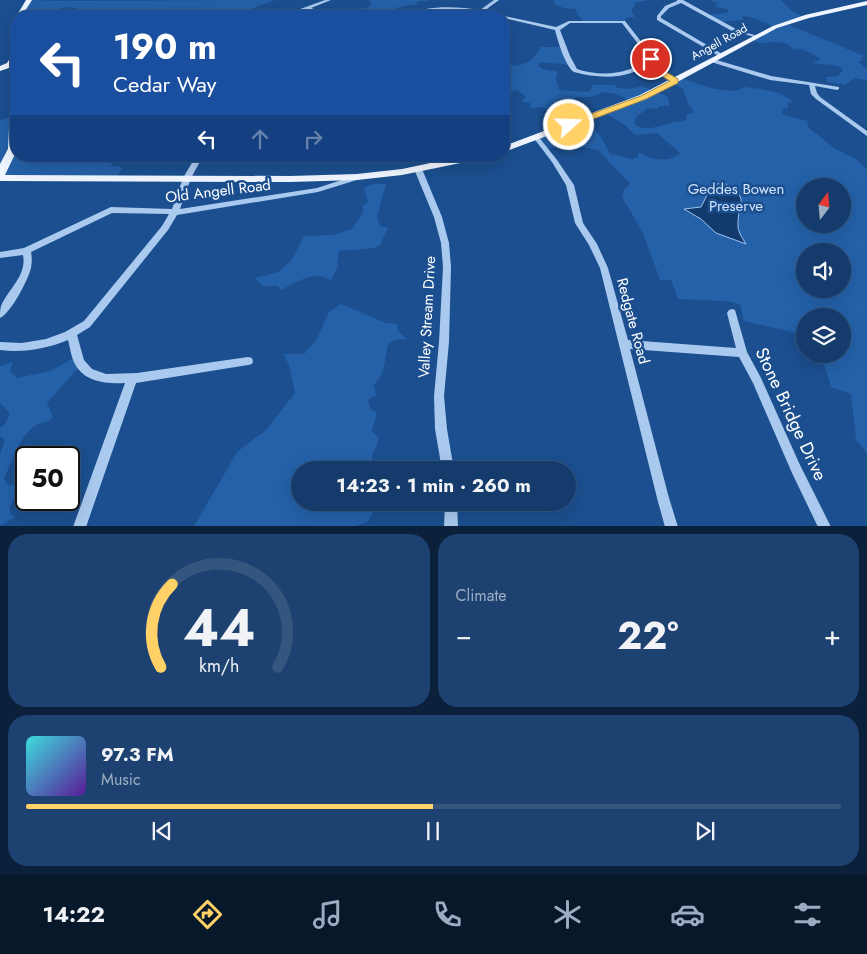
<!DOCTYPE html>
<html lang="en">
<head>
<meta charset="utf-8">
<style>
	body { margin:0; font-family:Jost,sans-serif; background:#1d4271; color:#f1f3f6; height:100vh; display:flex; flex-direction:column; font-size:19px; white-space:nowrap }
	* { box-sizing:border-box; margin:0 }
	p { font-size:16px; color:#9dadc1 }
	.icon { flex:none; width:28px; height:28px; fill:none; stroke:currentColor; stroke-width:2; stroke-linecap:round; stroke-linejoin:round }
	.map { position:relative; height:526px; overflow:hidden }
	.details { display:flex; flex-direction:column; gap:8px; padding:8px; background:#0b203b; flex:1 }
	.details>* { flex:none }
	.top-card { position:absolute; left:10px; top:10px; width:500px; height:152px; border-radius:20px; box-shadow:0 5px 20px #0002,0 0 0 1px #33557e; background:#1a4fa0; color:#fff; overflow:hidden }
	.needle { width:32px; rotate:16deg }
	.fabs { position:absolute; left:796px; top:178px; display:grid; gap:10px }
	.fabs a { display:grid; place-items:center; width:55px; height:55px; border-radius:50%; background:#143b6b; box-shadow:0 5px 20px #0002,0 0 0 1px #33557e; font-size:25px }
	.speed { position:absolute; left:15px; top:446px; display:flex; gap:10px; font-size:25px; font-weight:700; text-align:center }
	.speed>* { display:grid; place-content:center; width:65px; height:65px; border-radius:50%; background:#143b6b; box-shadow:0 5px 20px #0002,0 0 0 1px #33557e; line-height:1 }
	.speed .limit { border:2px solid #111; border-radius:8px; background:#fff; color:#111 }
	.pin { position:absolute; display:grid; place-items:center; width:42px; height:42px; color:#fff; margin:-21px; border:2px solid #fff; border-radius:50%; box-shadow:0 1px 5px #0007 }
	.me { position:absolute; width:55px; margin:-28px; rotate:70deg; stroke-linejoin:round; filter:drop-shadow(0 0 4px #0008) }
	.turn { display:flex; align-items:center; gap:18px; height:105px; padding:0 20px; font-size:22px }
	.turn .icon { width:65px; height:65px; stroke-width:2.5 }
	.turn b { display:block; font-size:35px; line-height:42px }
	.lanes { display:flex; align-items:center; height:48px; padding:0 20px; background:#0003; justify-content:center; gap:25px; direction:ltr }
	.lanes .off { opacity:.35 }
	.big { font-size:38px; font-weight:700; line-height:1.1 }
	.details .tile { flex:1; display:flex; flex-direction:column; justify-content:center; gap:8px; min-width:0; padding:0 18px; border-radius:20px; background:#1d4271 }
	.details .dial { align-items:center; gap:0 }
	.dial svg { height:130px; overflow:visible; fill:none; stroke:#33557e; stroke-width:7; stroke-linecap:round; text-anchor:middle }
	.dial text { fill:#f1f3f6; stroke:none }
	.song { display:flex; align-items:center; gap:15px }
	.cover { width:60px; height:60px; border-radius:8px; background:linear-gradient(135deg,hsl(180 70% 55%),hsl(270 70% 35%)) }
	.played { height:5px; border-radius:2px; background:linear-gradient(90deg,#ffd166 50%,#33557e 50%) }
	.keys { display:flex; justify-content:space-around; direction:ltr }
	.heat { display:flex; justify-content:space-between; align-items:center; font-size:28px; direction:ltr }
	.details .tiles { flex:1; display:grid; gap:8px; grid-template-columns:1fr 1fr }
	.tile:last-child { grid-column:span 2 }
	.trip { position:absolute; left:291px; top:461px; width:285px; height:50px; border-radius:25px; background:#143b6b; box-shadow:0 5px 20px #0002,0 0 0 1px #33557e; font-weight:700; line-height:50px; text-align:center }
	.menu { display:flex; height:80px; justify-content:space-around; align-items:center; background:#08182b; color:#9dadc1 }
	.menu .icon { width:35px; height:35px }
	.menu .selected { color:#ffd166 }
	.menu b { font-size:22px; color:#f1f3f6 }
	.map>svg:first-child { display:block }
	.green { fill:#2461a8; fill-rule:evenodd }
	.water { fill:#123a6d; stroke:#9cc4f0 }
	.lines { fill:none; stroke-linecap:round; stroke-linejoin:round }
	.minor { fill:#a9c9ee; fill-rule:evenodd }
	.major { fill:#f0f6ff; fill-rule:evenodd }
	.route { fill:#ffd166; stroke:#a68842 }
	.labels { text-anchor:middle; dominant-baseline:central; stroke-width:5; stroke-linejoin:round; paint-order:stroke }
	.far-street-label { font-size:12px; fill:#fff; stroke:#1b4f8f }
	.park-label { font-size:15px; fill:#cfe3fa; stroke:#1b4f8f }
	.street-label { font-size:15px; fill:#fff; stroke:#1b4f8f }
	.near-street-label { font-size:18px; fill:#fff; stroke:#1b4f8f }
</style>
</head>
<body>
<div class="map">
<svg width="867" height="527" viewBox="0 0 867 527">
	<rect width="100%" height="100%" fill="#1b4f8f"/>
	<g class="green">
		<path d="M29 0 58 1 274 0 239 14 238 16H80L79 9 69 7 18 16Z"/>
		<path d="M368 0H427L428 1H418L415 5C399 5 390 12 375 16 360 19 340 16 324 16L336 11 366 8 371 5 370 1Z"/>
		<path d="M552 0H649L634 3 635 6 631 10 635 17 626 18 625 23 584 22 577 13 576 9 563 8 554 4V1Z"/>
		<path d="M709 0H781L792 11 806 18 787 24 864 56 861 59 863 61H858L867 69V80L855 78 845 85 827 82 826 77 837 76 843 71 841 67C831 63 822 66 812 63L819 60 820 58 802 49H796L794 51C787 39 774 43 763 43 760 44 754 41 751 40L775 27 750 17 742 16 743 20 720 22 708 15 727 13 729 10 714 6 717 5V3Z"/>
		<path d="M541 47H563L570 65 540 62 538 66 543 69 558 72 556 78 559 90 588 92 591 90 592 85H614L618 88 631 89 641 86 667 96 670 104 669 106H659L657 109 648 108 636 117 634 124C646 133 661 125 674 122 679 121 682 122 686 120V115L693 113V109L689 106 683 89 671 83 682 78C701 85 719 93 740 90L743 87C760 89 781 90 793 102L788 103V108L783 109 782 113 788 116 807 121 809 128 837 150 854 158 867 169V453L856 440 851 394 831 387 821 354H842V316H805V335L744 321 740 304 724 301 678 299 671 280H660L643 233 622 197 624 190 630 184 598 150 569 145 564 143 560 146 543 149 533 140 575 123 563 113 540 107 531 108 530 103 521 101 526 97 517 90 504 91V65C521 68 533 62 541 47ZM603 92 616 94 630 101 605 113 625 125 635 135 657 133 680 153C670 163 650 160 639 152L638 157 633 159 610 154C601 137 601 133 584 121L590 118 581 112 573 101 576 97H591ZM805 186H842V224H805ZM805 251H842V289H805Z"/>
		<path d="M13 117 11 148 16 147V156H30L27 160 32 161 57 156H119L110 167 118 166 122 168 116 179 0 177V120Z"/>
		<path d="M372 184H386L377 217 380 226 388 228 380 245 374 248 339 251 337 264 339 265 331 280C314 270 297 282 281 290L278 286H262L255 278 279 272 292 259 304 236 333 235 352 229 363 212V206L368 202 364 188Z"/>
		<path d="M341 304 386 323 397 324 398 331 407 339 394 340 388 344 383 372 374 385 376 395 370 398 368 402 371 410 377 412 372 431 379 439 372 456 373 470H300V502L372 503 375 506 369 521 353 527 194 526 237 452 266 430 295 393 289 365 283 354H304L316 340 329 312Z"/>
		<path d="M76 357 80 366 47 403 53 417C47 424 40 422 33 427 18 440 12 461 4 479L8 485 21 486 10 506V514L15 517 0 526V454L5 440 0 436V428L5 424 10 413 0 403V366L13 362 10 371 17 378 50 371Z"/>
	</g>
	<path class="water" d="M724 183C752 200 737 201 738 226 738 232 743 239 746 244L716 233 701 219 684 209 701 207 712 185Z"/>
	<g class="lines">
		<g class="minor">
			<path d="M325 0H331L311 8 335 16C325 16 317 10 308 9 299 9 290 17 281 16Z"/>
			<path d="M494 0H499L484 11 502 16 482 13 478 15 476 14 477 12C462 10 447 10 432 12 422 13 413 17 404 16 425 5 456 6 480 10Z"/>
			<path d="M677 0H683L736 29 757 36 755 37 732 31 681 3 669 8 661 16V18L724 55 719 56 657 20V16L665 6 677 1Z"/>
			<path d="M502 16H504L556 27 569 21H625L665 72 678 81 673 82 661 74 651 62C630 80 600 79 574 72 565 66 558 41 555 30L504 18V16ZM570 23H622L649 58C629 75 601 77 577 69L570 56 560 30Z"/>
			<path d="M713 59 771 76 839 87V89L837 90 815 86 817 93 820 97 867 131V136L816 99 811 94 809 85 770 80 711 62 710 61Z"/>
			<path d="M536 135 538 136 557 160 574 185 583 223 597 244 608 268 628 340 736 348 727 313 729 310 732 309 735 310 747 352 761 378 800 465 831 527H818L792 473 753 383 739 357 630 349 669 498 678 527H665L657 498 600 268 589 245 575 223 566 185 552 162 533 137Z"/>
			<path d="M196 156H203L191 178 180 209 317 188 357 175 361 177 360 179 318 192 177 215 168 230 90 327 77 335 84 360 92 369 106 374 137 373 248 357 252 358 253 361 252 364 248 365 136 383 86 527H73L125 383C107 384 84 382 75 364 71 357 70 347 68 340 46 349 24 353 0 350V342L22 343 46 339 65 332 84 321 162 226 169 214 112 213 31 252C32 258 32 262 31 268 28 280 11 313 0 318 0 314 0 309 1 306 8 289 27 276 23 255L0 258V252L24 248 111 207 172 209 183 178Z"/>
			<path d="M415 167H418L422 169 442 217 449 243 451 267 449 342 444 396 447 429 454 470H442L435 429 434 396 439 342 443 267 441 243 434 217 414 169Z"/>
			<path d="M445 502H457L458 527H444Z"/>
		</g>
		<g class="major">
			<path d="M26 0H32L22 16 16 17Z"/>
			<path d="M867 1V5L809 18 777 28 646 99 504 152V146L640 95 773 26 805 15Z"/>
			<path d="M13 54H16V152L5 175 290 176 357 174 402 169 464 156H485L480 159 402 175 357 180 290 182 0 181V164L8 149 12 67 0 71V66L7 63Z"/>
		</g>
	</g>
	<path class="route" d="M649 58H654L666 72 678 79V83L646 99 572 127H566V123L641 96 670 81 660 75 648 59Z"/>
	<g class="labels">
		<g class="far-street-label">
			<text transform="translate(719 42) rotate(-29)">Angell Road</text>
		</g>
		<g class="park-label">
			<text x="736" y="189">Geddes Bowen<tspan x="736" dy="17">Preserve</tspan></text>
		</g>
		<g class="street-label">
			<text transform="translate(218 191) rotate(-7)">Old Angell Road</text>
			<text transform="translate(427 317) rotate(-87)">Valley Stream Drive</text>
			<text transform="translate(633 321) rotate(75)">Redgate Road</text>
		</g>
		<g class="near-street-label">
			<text transform="translate(791 414) rotate(65)">Stone Bridge Drive</text>
		</g>
	</g>
</svg>
<div class="fabs">
<a><svg class="needle" viewBox="-14 -14 28 28"><path d="M0-13l5 13h-10z" fill="#e53935"/><path d="M0 13l5-13h-10z" fill="#9dadc1"/></svg></a>
<a><svg class="icon" aria-label="sound" viewBox="0 0 24 24"><path d="M4 9h4l5-4v14l-5-4H4zM17 9q2 3 0 6"/></svg></a>
<a><svg class="icon" aria-label="layers" viewBox="0 0 24 24"><path d="M12 4l9 5-9 5-9-5zM3 14l9 5 9-5"/></svg></a>
</div>
<div class="speed"><div class="limit">50</div></div>
<div class="pin" style="left:651px;top:59px;background:#d93025"><svg class="icon" aria-label="arrive" viewBox="0 0 24 24"><path d="M6 21V4h12l-3 4 3 4H6"/></svg></div>
<svg class="me" style="left:569px;top:125px" viewBox="-20 -20 40 40"><circle r="17" fill="#ffd166" stroke="#fff" stroke-width="3"/><path d="M0-11L8 9 0 5-8 9z" fill="#fff"/></svg>
<div class="trip">14:23 · 1 min · 260 m</div>
<div class="top-card">
<div class="turn"><svg class="icon" aria-label="left" viewBox="0 0 24 24"><path d="M17 20v-9H6M10 6l-5 5 5 5"/></svg><div><b>190 m</b>Cedar Way</div></div>
<div class="lanes"><svg class="icon" aria-label="left" viewBox="0 0 24 24"><path d="M17 20v-9H6M10 6l-5 5 5 5"/></svg><svg class="icon off" aria-label="ahead" viewBox="0 0 24 24"><path d="M12 20V5M6 11l6-6 6 6"/></svg><svg class="icon off" aria-label="right" viewBox="0 0 24 24"><path d="M7 20v-9h11M14 6l5 5-5 5"/></svg></div>
</div>
</div>
<section class="details">
<div class="tiles">
<div class="tile dial"><svg viewBox="0 0 100 80">
<path d="M14 69A42 42 0 1 1 86 69"/>
<path d="M14 69A42 42 0 0 1 21 18" stroke="#ffd166"/>
<text x="50" y="56" font-size="32" font-weight="700">44</text>
<text x="50" y="72" font-size="11">km/h</text>
</svg></div>
<div class="tile"><p>Climate</p>
<div class="heat"><a>−</a><b class="big">22°</b><a>+</a></div>
</div>
<div class="tile">
<div class="song"><i class="cover"></i><div><b>97.3 FM</b><p>Music</p></div></div>
<div class="played"></div>
<div class="keys"><svg class="icon" aria-label="previous" viewBox="0 0 24 24"><path d="M18 5L8 12l10 7zM5 5v14"/></svg><svg class="icon" aria-label="pause" viewBox="0 0 24 24"><path d="M8 5v14M16 5v14"/></svg><svg class="icon" aria-label="next" viewBox="0 0 24 24"><path d="M6 5l10 7-10 7zM19 5v14"/></svg></div>
</div>
</div>
</section>
<nav class="menu">
<b>14:22</b>
<svg class="icon selected" aria-label="directions" viewBox="0 0 24 24"><path d="M12 3l9 9-9 9-9-9zM9 14v-3h6M13 9l2 2-2 2"/></svg>
<svg class="icon" aria-label="music" viewBox="0 0 24 24"><path d="M9 18V5l10-2v13"/><circle cx="6" cy="18" r="3"/><circle cx="16" cy="16" r="3"/></svg>
<svg class="icon" aria-label="phone" viewBox="0 0 24 24"><path d="M5 4h4l2 5-3 2q2 4 5 5l2-3 5 2v4C11 20 4 13 5 4z"/></svg>
<svg class="icon" aria-label="climate" viewBox="0 0 24 24"><path d="M12 3v18M4 7l16 10M4 17L20 7"/></svg>
<svg class="icon" aria-label="car" viewBox="0 0 24 24"><path d="M5 17H2v-5l4-1 3-4h7l3 4 3 1v5h-3M9 17h6M6 11h13"/><circle cx="7" cy="17" r="2"/><circle cx="17" cy="17" r="2"/></svg>
<svg class="icon" aria-label="filters" viewBox="0 0 24 24"><path d="M4 7h16M4 17h16"/><circle cx="9" cy="7" r="2"/><circle cx="15" cy="17" r="2"/></svg>
</nav>
</body>
</html>
